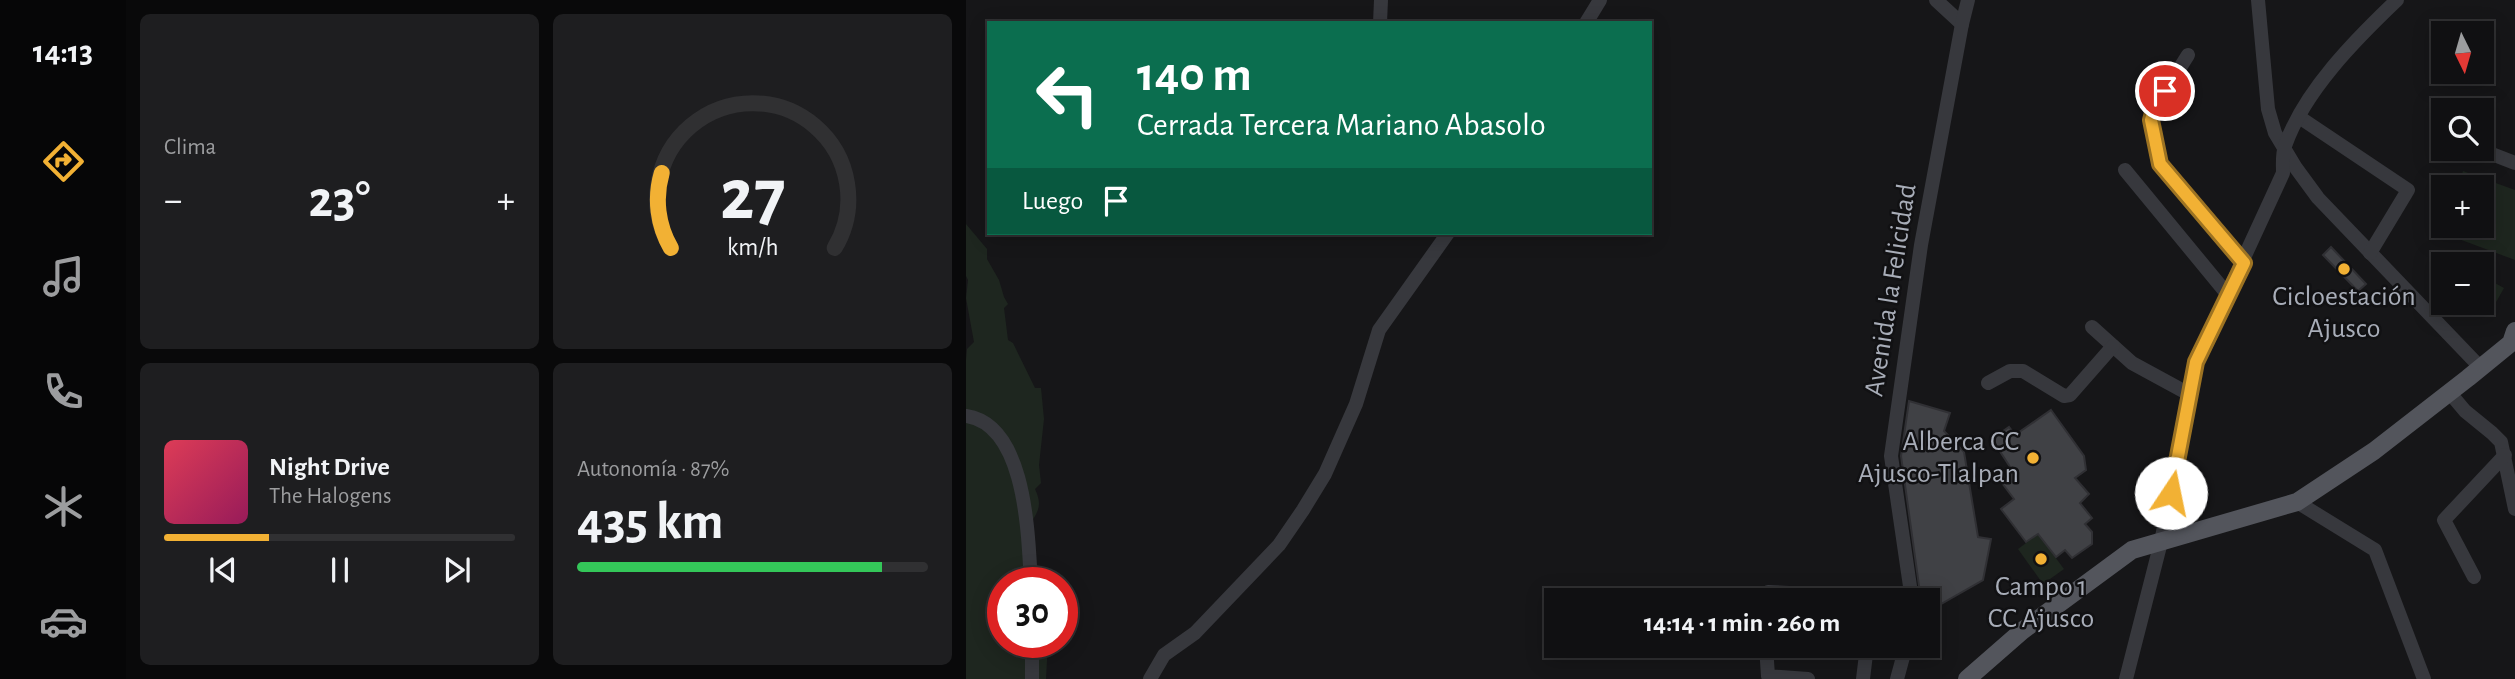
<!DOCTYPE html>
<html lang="es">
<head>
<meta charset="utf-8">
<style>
	body { margin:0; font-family:"Alegreya Sans",sans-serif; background:#1e1e20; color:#f1f3f6; height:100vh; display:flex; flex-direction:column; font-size:26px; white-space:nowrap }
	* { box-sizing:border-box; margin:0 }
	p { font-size:23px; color:#9c9d9f }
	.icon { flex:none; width:38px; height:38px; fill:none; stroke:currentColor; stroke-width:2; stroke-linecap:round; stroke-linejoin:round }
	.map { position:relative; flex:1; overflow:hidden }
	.panel { display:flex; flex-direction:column; gap:14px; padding:14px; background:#09090a; width:840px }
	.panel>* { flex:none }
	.banner { position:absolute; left:21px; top:21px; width:665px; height:214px; border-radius:0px; box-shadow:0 4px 18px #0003,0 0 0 2px #303032; background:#0b6e4f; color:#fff; overflow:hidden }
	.needle { width:46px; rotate:175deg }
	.fabs { position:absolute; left:1465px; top:21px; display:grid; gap:14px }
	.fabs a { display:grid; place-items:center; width:63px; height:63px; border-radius:0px; background:#101012; box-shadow:0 4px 18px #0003,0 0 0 2px #303032; font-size:35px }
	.speed { position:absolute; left:21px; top:567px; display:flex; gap:14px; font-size:35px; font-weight:700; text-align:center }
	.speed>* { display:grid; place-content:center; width:91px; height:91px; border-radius:50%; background:#101012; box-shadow:0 4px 18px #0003,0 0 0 2px #303032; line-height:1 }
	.speed .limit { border:10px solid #d22; background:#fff; color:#111 }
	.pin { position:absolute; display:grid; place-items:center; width:60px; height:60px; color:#fff; margin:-30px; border:4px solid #fff; border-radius:50%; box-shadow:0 2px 7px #0007 }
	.me { position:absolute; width:77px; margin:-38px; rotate:11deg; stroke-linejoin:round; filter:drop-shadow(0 0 5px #0008) }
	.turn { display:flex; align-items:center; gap:24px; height:147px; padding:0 35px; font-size:32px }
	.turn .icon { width:91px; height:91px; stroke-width:2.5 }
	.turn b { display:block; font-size:49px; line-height:60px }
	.then { display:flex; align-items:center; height:66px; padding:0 35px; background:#0003; gap:14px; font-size:26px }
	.big { font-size:52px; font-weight:700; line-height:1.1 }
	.panel .tile { flex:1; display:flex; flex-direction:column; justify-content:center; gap:10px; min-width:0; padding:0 24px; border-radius:10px; background:#1e1e20 }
	.panel .dial { align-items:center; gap:0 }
	.dial svg { height:182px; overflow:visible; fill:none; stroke:#303032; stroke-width:7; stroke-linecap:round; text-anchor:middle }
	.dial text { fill:#f1f3f6; stroke:none }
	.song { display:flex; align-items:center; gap:21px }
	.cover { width:84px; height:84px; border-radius:10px; background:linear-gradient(135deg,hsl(350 70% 55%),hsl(330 70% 35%)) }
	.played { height:7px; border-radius:4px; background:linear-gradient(90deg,#f2b134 30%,#303032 30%) }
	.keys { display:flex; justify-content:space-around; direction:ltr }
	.heat { display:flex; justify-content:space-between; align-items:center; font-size:38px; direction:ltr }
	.charge { height:10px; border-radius:5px; background:linear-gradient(90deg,#34c759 87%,#303032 0) }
	.panel .tiles { flex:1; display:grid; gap:14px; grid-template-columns:repeat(2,1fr) }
	.trip { position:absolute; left:578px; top:588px; width:396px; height:70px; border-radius:0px; background:#101012; box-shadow:0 4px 18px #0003,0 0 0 2px #303032; font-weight:700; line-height:70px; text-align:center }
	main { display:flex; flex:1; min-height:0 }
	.menu { display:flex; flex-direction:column; width:126px; justify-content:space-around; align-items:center; background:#060607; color:#9c9d9f }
	.menu .icon { width:49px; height:49px }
	.menu .selected { color:#f2b134 }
	.menu b { font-size:32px; color:#f1f3f6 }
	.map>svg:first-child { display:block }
	.green { fill:#1e261f }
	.building { fill:#404145; stroke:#303034; stroke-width:2 }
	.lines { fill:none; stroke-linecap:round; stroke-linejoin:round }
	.minor { stroke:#37383d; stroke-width:14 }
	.major { stroke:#53555c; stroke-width:18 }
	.route-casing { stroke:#9d7322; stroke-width:18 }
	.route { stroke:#f2b134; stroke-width:12 }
	.poi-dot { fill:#f2b134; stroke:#111113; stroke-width:2.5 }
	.labels { text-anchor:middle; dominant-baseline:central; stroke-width:5; stroke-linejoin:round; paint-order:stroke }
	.street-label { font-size:28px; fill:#a8adb8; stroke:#111113 }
	.poi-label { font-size:28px; fill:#a8adb8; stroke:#111113 }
</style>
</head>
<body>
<main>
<nav class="menu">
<b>14:13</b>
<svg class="icon selected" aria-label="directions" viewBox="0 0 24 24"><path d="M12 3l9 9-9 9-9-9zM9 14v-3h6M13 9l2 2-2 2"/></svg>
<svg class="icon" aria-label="music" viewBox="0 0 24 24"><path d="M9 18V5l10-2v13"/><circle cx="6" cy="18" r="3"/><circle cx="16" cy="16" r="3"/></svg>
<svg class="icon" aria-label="phone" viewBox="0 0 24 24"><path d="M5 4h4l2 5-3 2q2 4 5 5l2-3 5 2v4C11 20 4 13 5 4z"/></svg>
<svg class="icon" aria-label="climate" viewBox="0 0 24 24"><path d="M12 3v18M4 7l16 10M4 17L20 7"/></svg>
<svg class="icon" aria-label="car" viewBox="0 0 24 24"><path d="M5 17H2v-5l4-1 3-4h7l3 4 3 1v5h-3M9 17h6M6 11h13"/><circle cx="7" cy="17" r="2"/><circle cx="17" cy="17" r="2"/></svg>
</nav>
<section class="panel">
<div class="tiles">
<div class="tile"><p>Clima</p>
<div class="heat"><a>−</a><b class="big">23°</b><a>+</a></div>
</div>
<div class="tile dial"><svg viewBox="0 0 100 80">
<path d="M14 69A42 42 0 1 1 86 69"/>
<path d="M14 69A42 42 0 0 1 10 36" stroke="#f2b134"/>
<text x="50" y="56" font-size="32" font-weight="700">27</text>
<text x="50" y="72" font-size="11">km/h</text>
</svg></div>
<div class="tile">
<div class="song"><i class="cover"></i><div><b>Night Drive</b><p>The Halogens</p></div></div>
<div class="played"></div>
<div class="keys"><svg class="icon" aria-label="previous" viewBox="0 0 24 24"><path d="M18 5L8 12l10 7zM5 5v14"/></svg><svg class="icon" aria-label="pause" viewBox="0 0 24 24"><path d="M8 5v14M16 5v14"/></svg><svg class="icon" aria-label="next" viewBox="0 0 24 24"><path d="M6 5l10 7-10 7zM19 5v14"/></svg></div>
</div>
<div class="tile"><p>Autonomía · 87%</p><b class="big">435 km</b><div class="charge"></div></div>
</div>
</section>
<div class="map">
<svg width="1549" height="679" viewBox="0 0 1549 679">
	<rect width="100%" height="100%" fill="#161618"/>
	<g class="green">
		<path d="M1497 171 1549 190V260L1474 232 1477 225 1516 226V187H1491Z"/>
		<path d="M0 224 21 249V259L33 280 38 297 42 304 38 308 42 340 47 343 69 388H75L78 419 73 465 75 483 69 489C77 506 72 512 62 527L71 583H37V642H82L80 679H0V360L1 349 8 342 0 298 2 280 0 276Z"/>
		<path d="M1516 276 1538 288 1525 311 1509 303H1516Z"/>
		<path d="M1072 534 1098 569 1077 584 1052 549Z"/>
	</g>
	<g class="building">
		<path d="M1365 247 1400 284 1392 291 1357 255Z"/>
		<path d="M943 401 984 413 978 431 998 452 1012 537 1025 539 1017 580 961 612V600H955L935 456Z"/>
		<path d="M1085 410 1118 456 1120 470 1109 478 1123 494 1114 503 1126 518 1119 524 1126 532V544L1106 558 1099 550 1090 557 1072 534 1060 542 1035 509 1048 499 1033 479 1046 470 1026 439 1043 427 1049 435Z"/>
	</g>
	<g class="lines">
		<g class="minor">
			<path d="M970 0 996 24"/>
			<path d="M1292 0 1302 109 1309 133 1330 168 1352 198 1515 368"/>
			<path d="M414 23 415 0"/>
			<path d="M620 23 634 0"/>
			<path d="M1222 55 1188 109 1185 120 1194 164 1277 263"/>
			<path d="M1333 117 1442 190 1404 253"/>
			<path d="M1513 149 1549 163"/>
			<path d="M1159 170 1262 295"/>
			<path d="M1126 327 1166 363 1223 394"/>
			<path d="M1022 383 1044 371H1057L1098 396 1104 395 1147 346"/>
			<path d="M1483 392 1499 411 1526 433 1535 442 1549 509"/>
			<path d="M0 416C61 425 62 537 65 583"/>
			<path d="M1331 502 1409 550 1458 679"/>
			<path d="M1508 577 1478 520 1539 455"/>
			<path d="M801 600 802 592 896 596 907 600"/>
			<path d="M946 600 925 456 955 245 996 24 1002 0"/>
			<path d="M800 646 802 676 842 679"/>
			<path d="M66 679V642"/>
			<path d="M184 679 198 655 229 633 313 545 337 510 359 474 390 404 413 330 482 233"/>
			<path d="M897 679 901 646"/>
			<path d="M931 679 940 646"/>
			<path d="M1160 679 1195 542 1230 362 1317 173C1317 165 1316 154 1319 146 1338 91 1390 39 1431 0"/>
		</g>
		<path class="major" d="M1001 679 1056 631 1166 550 1331 502 1408 451 1502 378 1545 343 1549 331"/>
	</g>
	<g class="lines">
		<g class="route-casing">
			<path id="route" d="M1199 91 1188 109 1185 120 1194 164 1278 263 1230 362 1205 493"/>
		</g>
		<use href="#route" class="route"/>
	</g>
	<g class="poi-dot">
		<circle cx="1378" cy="269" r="7"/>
		<circle cx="1067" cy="458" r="7"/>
		<circle cx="1075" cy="559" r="7"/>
	</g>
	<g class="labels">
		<g class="street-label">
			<text transform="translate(925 290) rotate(-81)">Avenida la Felicidad</text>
		</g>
		<g class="poi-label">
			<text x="1378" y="297">Cicloestación<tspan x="1378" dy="32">Ajusco</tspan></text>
			<text x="1053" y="442" text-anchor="end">Alberca CC<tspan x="1053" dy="32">Ajusco-Tlalpan</tspan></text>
			<text x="1075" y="587">Campo 1<tspan x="1075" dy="32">CC Ajusco</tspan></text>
		</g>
	</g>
</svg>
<div class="fabs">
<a><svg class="needle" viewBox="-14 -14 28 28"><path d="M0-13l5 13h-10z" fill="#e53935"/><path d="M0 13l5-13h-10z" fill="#9c9d9f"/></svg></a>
<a><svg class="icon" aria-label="search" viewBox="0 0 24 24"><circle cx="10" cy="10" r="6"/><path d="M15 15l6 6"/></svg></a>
<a>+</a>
<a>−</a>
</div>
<div class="speed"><div class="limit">30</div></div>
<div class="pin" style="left:1199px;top:91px;background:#d93025"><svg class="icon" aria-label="arrive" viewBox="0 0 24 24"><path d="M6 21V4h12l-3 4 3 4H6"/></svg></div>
<svg class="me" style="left:1205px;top:493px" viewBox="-20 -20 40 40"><circle r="19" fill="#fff"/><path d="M0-13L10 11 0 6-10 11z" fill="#f2b134"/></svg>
<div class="trip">14:14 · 1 min · 260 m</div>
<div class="banner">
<div class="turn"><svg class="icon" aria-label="left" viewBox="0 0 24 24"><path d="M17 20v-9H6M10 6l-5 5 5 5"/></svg><div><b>140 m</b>Cerrada Tercera Mariano Abasolo</div></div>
<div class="then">Luego<svg class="icon" aria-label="arrive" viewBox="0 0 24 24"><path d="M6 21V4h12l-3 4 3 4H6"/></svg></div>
</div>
</div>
</main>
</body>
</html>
